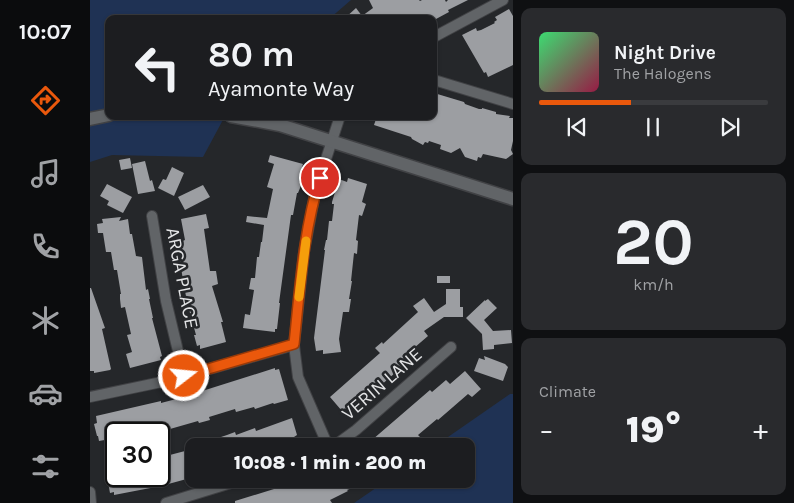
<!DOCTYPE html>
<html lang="en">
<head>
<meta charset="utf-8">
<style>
	body { margin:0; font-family:Karla,sans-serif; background:#292a2d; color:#f1f3f6; height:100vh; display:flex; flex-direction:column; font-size:19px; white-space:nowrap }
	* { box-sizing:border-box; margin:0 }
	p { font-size:16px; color:#a0a2a5 }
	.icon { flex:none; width:28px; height:28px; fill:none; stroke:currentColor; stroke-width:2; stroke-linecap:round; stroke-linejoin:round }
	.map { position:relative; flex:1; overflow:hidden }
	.sheet { display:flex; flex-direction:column; gap:8px; padding:8px; background:#0f1012; width:281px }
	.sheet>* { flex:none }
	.top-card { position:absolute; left:15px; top:15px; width:332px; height:105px; border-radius:10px; box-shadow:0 1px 4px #0004,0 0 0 1px #3a3b3e; background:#1c1d20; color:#f1f3f6; overflow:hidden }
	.speed { position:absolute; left:15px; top:422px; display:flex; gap:10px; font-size:25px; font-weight:700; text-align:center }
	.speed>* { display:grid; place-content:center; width:65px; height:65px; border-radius:50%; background:#1c1d20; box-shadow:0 1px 4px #0004,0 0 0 1px #3a3b3e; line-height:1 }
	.speed .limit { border:2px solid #111; border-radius:8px; background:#fff; color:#111 }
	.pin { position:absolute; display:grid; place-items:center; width:42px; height:42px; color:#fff; margin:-21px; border:2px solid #fff; border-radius:50%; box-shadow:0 1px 5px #0007 }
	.me { position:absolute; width:55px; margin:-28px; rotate:74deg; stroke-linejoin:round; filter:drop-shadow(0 0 4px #0008) }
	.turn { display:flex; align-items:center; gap:18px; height:105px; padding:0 20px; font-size:22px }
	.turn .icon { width:65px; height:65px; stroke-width:2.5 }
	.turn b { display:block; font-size:35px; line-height:42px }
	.big { font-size:38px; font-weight:800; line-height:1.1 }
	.sheet .card { flex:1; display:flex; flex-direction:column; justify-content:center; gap:8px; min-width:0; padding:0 18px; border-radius:10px; background:#292a2d }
	.sheet .dial { align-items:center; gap:0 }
	.dial b { font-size:65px; line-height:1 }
	.song { display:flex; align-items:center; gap:15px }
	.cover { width:60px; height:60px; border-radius:8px; background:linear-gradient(135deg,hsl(140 70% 55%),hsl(340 70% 35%)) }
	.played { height:5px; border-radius:2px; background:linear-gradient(90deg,#ea580c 40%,#3a3b3e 40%) }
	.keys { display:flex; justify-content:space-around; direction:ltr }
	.heat { display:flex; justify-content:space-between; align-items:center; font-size:28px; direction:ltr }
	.trip { position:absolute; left:95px; top:438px; width:290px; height:50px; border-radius:10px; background:#1c1d20; box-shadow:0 1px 4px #0004,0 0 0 1px #3a3b3e; font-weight:800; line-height:50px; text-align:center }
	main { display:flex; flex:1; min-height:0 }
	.tabs { display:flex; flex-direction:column; width:90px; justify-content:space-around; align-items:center; background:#0b0c0d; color:#a0a2a5 }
	.tabs .icon { width:35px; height:35px }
	.tabs .on { color:#ea580c }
	.tabs b { font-size:22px; color:#f1f3f6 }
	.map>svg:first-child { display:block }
	.green { fill:#1f3254 }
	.building { fill:#9c9ea2 }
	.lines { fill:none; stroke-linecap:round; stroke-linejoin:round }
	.minor-casing { stroke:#414245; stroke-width:12 }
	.tertiary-casing { stroke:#414245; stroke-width:15 }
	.minor { stroke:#616467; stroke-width:10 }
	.tertiary { stroke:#616467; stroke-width:12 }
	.route-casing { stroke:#983908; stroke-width:12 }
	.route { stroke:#ea580c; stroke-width:9 }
	.slow { stroke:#f59e0b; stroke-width:9 }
	.labels { text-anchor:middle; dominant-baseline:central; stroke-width:5; stroke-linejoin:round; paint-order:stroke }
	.street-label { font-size:19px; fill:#e3e4e6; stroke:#25272a }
</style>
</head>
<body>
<main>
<nav class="tabs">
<b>10:07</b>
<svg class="icon on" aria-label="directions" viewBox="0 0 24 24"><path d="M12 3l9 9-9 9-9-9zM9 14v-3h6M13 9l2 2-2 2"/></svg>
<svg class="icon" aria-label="music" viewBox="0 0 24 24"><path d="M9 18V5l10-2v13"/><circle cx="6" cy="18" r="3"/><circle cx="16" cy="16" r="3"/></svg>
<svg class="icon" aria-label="phone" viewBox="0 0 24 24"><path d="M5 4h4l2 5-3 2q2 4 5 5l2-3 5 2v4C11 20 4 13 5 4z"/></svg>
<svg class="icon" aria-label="climate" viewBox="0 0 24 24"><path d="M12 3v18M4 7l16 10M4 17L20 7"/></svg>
<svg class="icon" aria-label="car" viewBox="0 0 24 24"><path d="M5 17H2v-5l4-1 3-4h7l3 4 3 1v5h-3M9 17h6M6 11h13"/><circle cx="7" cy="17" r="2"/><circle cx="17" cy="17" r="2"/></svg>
<svg class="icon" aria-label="filters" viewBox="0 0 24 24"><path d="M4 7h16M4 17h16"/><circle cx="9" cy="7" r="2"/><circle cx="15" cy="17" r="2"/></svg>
</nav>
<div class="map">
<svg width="423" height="503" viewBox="0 0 423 503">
	<rect width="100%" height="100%" fill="#25272a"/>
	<g class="green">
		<path d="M0 0H261L239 19H19V116H135L113 157 22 155 0 162Z"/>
		<path d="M420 394H423V503H264L299 479H376V446H345Z"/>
	</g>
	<g class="building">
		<path d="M279 0H329L330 1 332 0H355L356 2 358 0H378L358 10 359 12 346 19H254L266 8 272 16 283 8Z"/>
		<path d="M419 9 423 16V65L398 77 396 72 394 73 372 35 386 28 387 31 391 30 405 23 404 22 407 20 405 17Z"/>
		<path d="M344 93 374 102 375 104 389 109H392V108L406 112V114L420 116 419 118H423V141L421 150 423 154 416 159 393 154 391 158 388 157 387 161 375 157 370 148 361 153 350 149 351 145 339 141 338 143 335 142 333 145 322 139 321 137 284 125 287 116H344Z"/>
		<path d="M180 155 213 164 212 167 213 169 209 182 212 183 208 193H207L203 215H201L189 303H190L187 329H185V332L153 328 155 314 160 315 164 290 159 289 161 278H165L167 257H169L171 242H172L174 225 156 222 157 216 177 218 183 189 177 187 184 164 178 162Z"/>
		<path d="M40 158 42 168 31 170 29 160Z"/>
		<path d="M55 161 60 181 62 180 65 191 48 194 42 164Z"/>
		<path d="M82 167 94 173 84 196 68 188 73 179 76 180Z"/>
		<path d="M258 178 277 184 272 202 276 204 272 216 269 215 266 240 268 241 267 254 264 253 261 281H262L259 299H261L259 312H253L249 339 251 352 233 354V350L226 351 224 338 235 250H234L236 240H237L239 221H242L244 204H242V202L249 179 257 182Z"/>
		<path d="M17 184 42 197 33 213 17 205 19 201 10 196Z"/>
		<path d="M113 185 120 197 95 210 88 197Z"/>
		<path d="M116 214 119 228 114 229 120 271H126L128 284 122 286 133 322H131L136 342 110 349V345L107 346 104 335H106L97 302 89 257H92L90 242 95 240 91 219Z"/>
		<path d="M31 217 29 221 38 219 40 234H42L46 256 52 257 56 290 58 289 60 299H59L63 318H62L72 356 70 357 71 360 40 368 36 354 42 352 37 335 41 334 35 307 31 308 30 299V294H31L27 270H24L21 252H16L13 233H8L7 224 13 223 12 219Z"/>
		<rect x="347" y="276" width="13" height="7"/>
		<path d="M0 288H1L15 328 12 329 21 369 20 370 4 373V371H0Z"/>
		<path d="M356 289H370V307H373V317H354L334 331 338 336 324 348 328 353 259 413 255 408 252 411 240 397 290 353 285 348 292 342 293 344 328 312 323 306 334 298 344 312 356 304Z"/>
		<path d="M398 299 407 308 394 320 403 331 421 330 422 343 404 345V349L393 350 392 334 376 318 395 300V301Z"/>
		<path d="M394 356 415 364 418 367 413 381 384 371 389 358 395 360Z"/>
		<path d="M185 368V370L189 369 198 400 184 404 183 403 165 409 164 407 146 412 145 409 119 417 120 420 109 423 108 421 80 429 81 434 72 435V434H26V438L9 441 8 436H7L4 424 7 423 6 416 71 401V403L90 398Z"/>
		<path d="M375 371 391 389 382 397 378 394 348 420 347 419 328 435 330 437 325 442 329 446H275L340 390 342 392 356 380 360 384Z"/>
		<path d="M202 418 207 435 204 437 205 440 189 446H112V445L132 438 131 437 137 435 145 432 146 435 165 428 166 431Z"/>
		<path d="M104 443V477L71 486 50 490 24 495V492L20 493 15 466 26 464V476H69V462L77 460 76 456 95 451 94 450H96L95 447Z"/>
		<path d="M217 479H258L262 488 257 490 258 491 240 500 242 503H145V501L184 489V488L194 484 195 486Z"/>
	</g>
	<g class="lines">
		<g class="minor-casing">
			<g id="minor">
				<path d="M344 37 413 0"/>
				<path d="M344 80 423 104"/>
				<path d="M62 216 76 301 94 376"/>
				<path d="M0 397 81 380 204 345"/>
				<path d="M238 446 208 377 204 345 214 252 225 193 250 116"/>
				<path d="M244 446 266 430 361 347"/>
				<path d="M0 492 1 503"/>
				<path d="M76 503 154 479"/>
			</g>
		</g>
		<g class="tertiary-casing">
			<g id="tertiary">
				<path d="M141 116 190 125 423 199"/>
				<path d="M0 119 19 115"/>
			</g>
		</g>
		<use href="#minor" class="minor"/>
		<use href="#tertiary" class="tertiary"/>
	</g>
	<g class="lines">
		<g class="route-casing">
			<path id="route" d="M94 376 204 344C210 289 213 232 230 178"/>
		</g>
		<use href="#route" class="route"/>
		<path class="slow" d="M209 297 216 241"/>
	</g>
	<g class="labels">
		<g class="street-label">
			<text transform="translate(92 278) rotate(79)">ARGA PLACE</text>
			<text transform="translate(292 384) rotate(-41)">VERIN LANE</text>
		</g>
	</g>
</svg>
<div class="speed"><div class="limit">30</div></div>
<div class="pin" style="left:230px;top:178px;background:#d93025"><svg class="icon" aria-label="arrive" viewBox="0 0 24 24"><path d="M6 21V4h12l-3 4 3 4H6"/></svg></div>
<svg class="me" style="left:94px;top:376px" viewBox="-20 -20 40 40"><circle r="17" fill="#ea580c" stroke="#fff" stroke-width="3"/><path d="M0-11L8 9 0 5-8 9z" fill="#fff"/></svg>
<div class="trip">10:08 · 1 min · 200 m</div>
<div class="top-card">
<div class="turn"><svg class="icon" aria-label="left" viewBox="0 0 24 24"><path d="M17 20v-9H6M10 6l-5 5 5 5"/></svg><div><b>80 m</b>Ayamonte Way</div></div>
</div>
</div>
<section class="sheet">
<div class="card">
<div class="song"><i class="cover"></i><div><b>Night Drive</b><p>The Halogens</p></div></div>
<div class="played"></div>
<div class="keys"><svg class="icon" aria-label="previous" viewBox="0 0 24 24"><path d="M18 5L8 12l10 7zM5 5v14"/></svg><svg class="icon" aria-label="pause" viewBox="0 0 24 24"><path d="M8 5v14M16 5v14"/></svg><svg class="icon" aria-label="next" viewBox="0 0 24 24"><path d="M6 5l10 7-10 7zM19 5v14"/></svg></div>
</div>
<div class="card dial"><b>20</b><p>km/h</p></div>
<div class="card"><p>Climate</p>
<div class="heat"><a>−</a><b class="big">19°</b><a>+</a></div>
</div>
</section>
</main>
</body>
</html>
